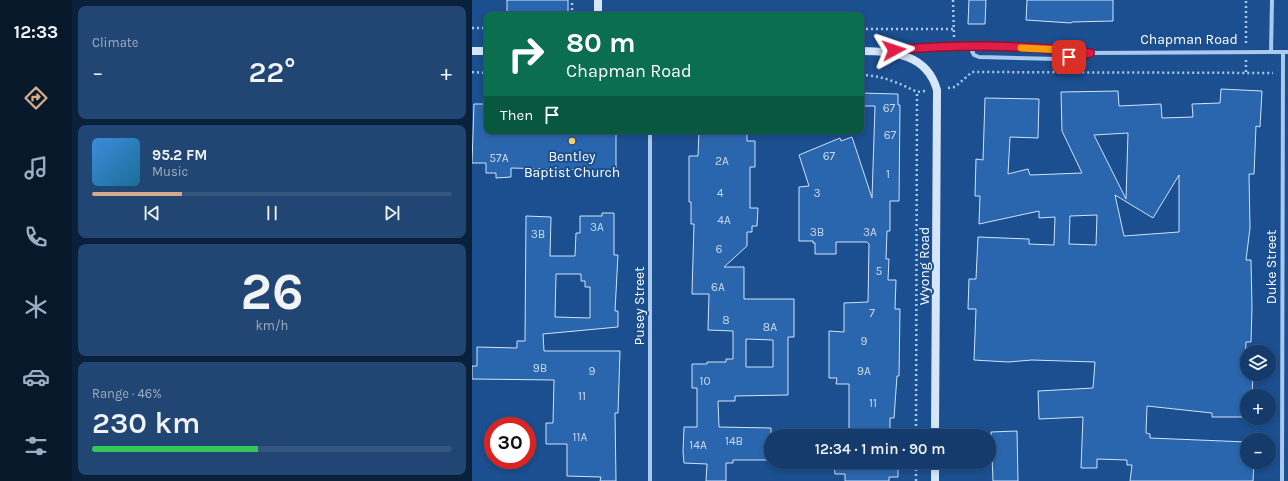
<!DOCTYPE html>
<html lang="en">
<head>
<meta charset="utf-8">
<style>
	body { margin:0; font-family:Karla,sans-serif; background:#214673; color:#f1f3f6; height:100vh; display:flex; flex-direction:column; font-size:15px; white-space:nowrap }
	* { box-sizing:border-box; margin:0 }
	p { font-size:13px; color:#9dadc1 }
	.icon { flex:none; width:22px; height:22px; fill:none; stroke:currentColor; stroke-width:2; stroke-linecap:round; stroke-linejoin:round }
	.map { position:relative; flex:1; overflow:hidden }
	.details { display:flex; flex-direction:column; gap:6px; padding:6px; background:#0b203b; width:400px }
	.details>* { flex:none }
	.banner { position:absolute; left:12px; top:12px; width:380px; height:122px; border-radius:8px; box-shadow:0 2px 6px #0003,0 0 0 1px #33557e; background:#0b6e4f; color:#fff; overflow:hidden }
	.fabs { position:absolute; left:768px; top:345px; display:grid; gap:8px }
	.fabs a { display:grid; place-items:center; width:36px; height:36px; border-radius:50%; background:#143b6b; box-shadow:0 2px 6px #0003,0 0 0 1px #33557e; font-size:20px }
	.speed { position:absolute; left:12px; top:417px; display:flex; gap:8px; font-size:20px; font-weight:700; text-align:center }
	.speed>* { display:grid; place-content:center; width:52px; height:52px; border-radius:50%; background:#143b6b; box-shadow:0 2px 6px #0003,0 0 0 1px #33557e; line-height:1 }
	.speed .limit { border:6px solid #d22; background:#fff; color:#111 }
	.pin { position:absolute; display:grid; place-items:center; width:34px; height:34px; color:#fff; margin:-17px; border-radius:8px; box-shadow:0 2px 6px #0006 }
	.me { position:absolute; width:44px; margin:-22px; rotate:85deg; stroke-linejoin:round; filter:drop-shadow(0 0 3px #0008) }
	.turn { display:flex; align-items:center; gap:14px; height:84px; padding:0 16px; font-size:18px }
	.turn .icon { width:52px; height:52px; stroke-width:2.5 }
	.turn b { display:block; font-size:28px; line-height:34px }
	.then { display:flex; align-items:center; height:38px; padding:0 16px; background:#0003; gap:8px; font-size:15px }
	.big { font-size:30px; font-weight:600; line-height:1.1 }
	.details .widget { flex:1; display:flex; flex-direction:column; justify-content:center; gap:6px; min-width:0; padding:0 14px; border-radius:8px; background:#214673 }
	.details .dial { align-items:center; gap:0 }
	.dial b { font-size:52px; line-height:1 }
	.song { display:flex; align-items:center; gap:12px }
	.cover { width:48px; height:48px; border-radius:6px; background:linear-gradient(135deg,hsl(210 70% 55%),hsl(200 70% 35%)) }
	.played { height:4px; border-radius:2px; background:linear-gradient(90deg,#d6ab8b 25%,#33557e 25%) }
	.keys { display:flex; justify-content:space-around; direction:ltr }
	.heat { display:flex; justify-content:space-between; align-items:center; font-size:22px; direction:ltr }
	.charge { height:6px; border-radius:3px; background:linear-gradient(90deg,#34c759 46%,#33557e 0) }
	.trip { position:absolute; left:292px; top:429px; width:232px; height:40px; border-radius:20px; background:#143b6b; box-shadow:0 2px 6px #0003,0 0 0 1px #33557e; font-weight:600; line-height:40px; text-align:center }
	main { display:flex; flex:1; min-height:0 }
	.dock { display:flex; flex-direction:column; width:72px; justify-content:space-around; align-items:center; background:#08182b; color:#9dadc1 }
	.dock .icon { width:28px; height:28px }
	.dock .active { color:#d6ab8b }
	.dock b { font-size:18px; color:#f1f3f6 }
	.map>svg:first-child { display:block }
	.building { fill:#2a66ad; stroke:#cfe3fa; fill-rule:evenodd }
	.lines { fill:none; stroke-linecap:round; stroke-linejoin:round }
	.path { stroke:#a9c9ee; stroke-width:2.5; stroke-dasharray:2 3; stroke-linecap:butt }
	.street { stroke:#a9c9ee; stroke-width:4 }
	.secondary { stroke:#d6e6fa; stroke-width:8 }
	.route-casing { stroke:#92132f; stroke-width:10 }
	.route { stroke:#e11d48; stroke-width:7 }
	.slow { stroke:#f59e0b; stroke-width:7 }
	.poi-dot { fill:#ffd166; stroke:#1b4f8f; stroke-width:1.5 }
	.labels { text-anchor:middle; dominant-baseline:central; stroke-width:4; stroke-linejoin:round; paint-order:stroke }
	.number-label { font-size:12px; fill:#cad9ea }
	.street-label { font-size:14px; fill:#fff; stroke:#1b4f8f }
	.poi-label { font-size:14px; fill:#fff; stroke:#1b4f8f }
</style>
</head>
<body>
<main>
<nav class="dock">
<b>12:33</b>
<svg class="icon active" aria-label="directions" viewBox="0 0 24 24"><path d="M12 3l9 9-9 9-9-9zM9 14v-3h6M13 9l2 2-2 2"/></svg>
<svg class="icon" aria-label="music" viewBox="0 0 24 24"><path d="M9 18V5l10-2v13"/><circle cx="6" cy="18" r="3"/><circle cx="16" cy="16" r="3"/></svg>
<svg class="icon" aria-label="phone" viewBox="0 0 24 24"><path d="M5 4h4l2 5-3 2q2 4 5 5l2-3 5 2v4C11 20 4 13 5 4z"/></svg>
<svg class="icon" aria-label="climate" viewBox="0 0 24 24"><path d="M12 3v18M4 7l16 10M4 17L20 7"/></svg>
<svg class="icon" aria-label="car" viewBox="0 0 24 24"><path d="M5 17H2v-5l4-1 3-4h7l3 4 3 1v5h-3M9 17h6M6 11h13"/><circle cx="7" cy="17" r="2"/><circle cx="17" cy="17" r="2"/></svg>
<svg class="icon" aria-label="filters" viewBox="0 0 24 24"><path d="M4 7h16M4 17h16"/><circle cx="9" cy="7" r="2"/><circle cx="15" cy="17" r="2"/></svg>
</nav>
<section class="details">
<div class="widget"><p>Climate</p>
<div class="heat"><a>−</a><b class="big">22°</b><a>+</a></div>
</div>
<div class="widget">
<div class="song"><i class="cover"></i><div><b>95.2 FM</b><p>Music</p></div></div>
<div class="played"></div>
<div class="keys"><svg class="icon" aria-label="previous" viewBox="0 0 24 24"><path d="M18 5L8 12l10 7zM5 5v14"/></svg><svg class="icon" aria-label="pause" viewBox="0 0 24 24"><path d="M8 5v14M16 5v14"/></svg><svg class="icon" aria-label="next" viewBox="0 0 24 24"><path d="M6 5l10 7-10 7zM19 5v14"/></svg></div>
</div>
<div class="widget dial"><b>26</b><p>km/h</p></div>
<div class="widget"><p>Range · 46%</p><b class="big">230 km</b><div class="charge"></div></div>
</section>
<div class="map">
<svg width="816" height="481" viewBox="0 0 816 481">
	<rect width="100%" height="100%" fill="#1b4f8f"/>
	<g class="building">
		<rect x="35" y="0" width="61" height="15"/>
		<path d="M497 0H514L513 24H496Z"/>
		<path d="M555 0H641V21L600 22 599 23 554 20Z"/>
		<path d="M749 89 790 91 788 127 784 126 782 174H777L778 228 774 260H779L780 308 779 342H774L773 368H775V374H781L780 396H775V417H740V413L675 406 674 433 678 434V438L775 442V462H782L781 481H658L660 465H655V460L625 459V468H609L611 417 567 419 566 391 621 388 623 362 560 360 536 362 502 360 504 309H496L497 279H504L506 237 557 239V244L582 245 583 217 567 218V211L507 224 508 196H503L504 159 511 160 513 98 567 99 566 138 538 137 536 174 556 169 558 175 610 173 590 131 589 92 646 91 647 106 689 104 690 118 721 117 720 104 748 103ZM656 133 654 199 622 135ZM707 175V232L652 236 643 195 681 218ZM625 215 624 245 597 244 598 216Z"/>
		<path d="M389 93 426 94V105H428L427 201H418V231H415L414 259H417L416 280H424L423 309H428L427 376H425L422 418H418V436H377V384H364L365 378H357V331L372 332V303L396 302 397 244 395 242H364V254H343V243H341V241H327V187L337 186 327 155 368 138 369 141 380 137 400 198 403 106H389Z"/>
		<path d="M2 104H15V131H144V174H117V170L39 168V177L24 178V173H14V163H0Z"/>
		<path d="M227 131H275V141H283V167H278V208H286L285 226H280V232H275V246L252 267H272V299H322V337H316V395L263 396V401H246L247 427 299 428V460H261V463H254V481H234L235 464 212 463 211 452 212 427H225V388H220V364H235V362H254V359H261V331L236 330 237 294H220L222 224H219V202H217V156H226ZM274 339 301 340V367H274Z"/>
		<path d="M130 213H142V255H146L143 311H146V327L71 334 72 351H148L146 413H143L144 481H128L129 477 95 476V444H74V423H81L82 380 0 379V366H5V347L45 348V341H53L54 216 79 217 78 256H103L104 233H108V216H130ZM84 274H109V281H113V287H118V318L83 317Z"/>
		<path d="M545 431 546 481H521L519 432Z"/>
		<path d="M362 462H426V477H417V481H373V474H363Z"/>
	</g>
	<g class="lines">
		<g class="path">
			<path d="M481 0 482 38"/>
			<path d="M100 15V0"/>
			<path d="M0 28H15"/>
			<path d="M389 29H482"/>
			<path d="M774 43V0"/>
			<path d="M0 72 15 73"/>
			<path d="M774 72V60"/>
			<path d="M389 75C409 75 427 83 445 92"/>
			<path d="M476 88 483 87 500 72 801 73"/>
			<path d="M444 436 445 92 453 91"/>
			<path d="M444 481V462"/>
		</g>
		<g class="street">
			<path d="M505 47 500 51 502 55 507 57 586 59 614 54"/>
			<path d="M419 50 482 46 585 49 618 53 816 52"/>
			<path d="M799 52 800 0"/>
			<path d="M178 481V131"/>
			<path d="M810 481 811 52"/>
		</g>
		<g class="secondary">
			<path d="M126 15V0"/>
			<path d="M0 51H15"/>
			<path d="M389 51C421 51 455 54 465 90L463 436"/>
			<path d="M463 481V462"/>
		</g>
	</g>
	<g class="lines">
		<g class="route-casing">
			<path id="route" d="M422 50C487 44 554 45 618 53L597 57"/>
		</g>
		<use href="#route" class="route"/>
		<path class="slow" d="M549 48 592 50"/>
	</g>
	<circle class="poi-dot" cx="100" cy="141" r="4"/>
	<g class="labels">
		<g class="number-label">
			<text x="417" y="108">67</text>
			<text x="418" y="135">67</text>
			<text x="357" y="156">67</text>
			<text x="27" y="158">57A</text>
			<text x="250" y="161">2A</text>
			<text x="416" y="174">1</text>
			<text x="248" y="193">4</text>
			<text x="345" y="193">3</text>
			<text x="252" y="220">4A</text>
			<text x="125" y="227">3A</text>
			<text x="345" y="232">3B</text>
			<text x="398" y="232">3A</text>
			<text x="66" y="234">3B</text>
			<text x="247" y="249">6</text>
			<text x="407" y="271">5</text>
			<text x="246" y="287">6A</text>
			<text x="400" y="313">7</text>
			<text x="254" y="320">8</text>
			<text x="298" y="327">8A</text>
			<text x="392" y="341">9</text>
			<text x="68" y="368">9B</text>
			<text x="120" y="371">9</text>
			<text x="392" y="371">9A</text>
			<text x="233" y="381">10</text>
			<text x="110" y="396">11</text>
			<text x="401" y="403">11</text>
			<text x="108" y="437">11A</text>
			<text x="262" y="441">14B</text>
			<text x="226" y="445">14A</text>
		</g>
		<g class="street-label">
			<text x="717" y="39">Chapman Road</text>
			<text transform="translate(452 266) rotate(-90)">Wyong Road</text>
			<text transform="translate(799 267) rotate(-90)">Duke Street</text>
			<text transform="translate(167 306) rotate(-90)">Pusey Street</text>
		</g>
		<g class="poi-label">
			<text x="100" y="156">Bentley<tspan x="100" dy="16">Baptist Church</tspan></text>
		</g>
	</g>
</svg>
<div class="fabs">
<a><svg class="icon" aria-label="layers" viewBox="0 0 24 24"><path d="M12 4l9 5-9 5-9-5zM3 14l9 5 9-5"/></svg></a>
<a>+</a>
<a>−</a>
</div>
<div class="speed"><div class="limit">30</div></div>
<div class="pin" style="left:597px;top:57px;background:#d93025"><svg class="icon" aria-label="arrive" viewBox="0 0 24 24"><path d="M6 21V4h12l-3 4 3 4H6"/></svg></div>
<svg class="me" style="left:422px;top:50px" viewBox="-20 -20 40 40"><path d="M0-17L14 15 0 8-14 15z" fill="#e11d48" stroke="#fff" stroke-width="4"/></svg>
<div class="trip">12:34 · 1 min · 90 m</div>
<div class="banner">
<div class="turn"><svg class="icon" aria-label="right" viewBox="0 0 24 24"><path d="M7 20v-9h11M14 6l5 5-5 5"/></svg><div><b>80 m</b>Chapman Road</div></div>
<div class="then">Then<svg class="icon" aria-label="arrive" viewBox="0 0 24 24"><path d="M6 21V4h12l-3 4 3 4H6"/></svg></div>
</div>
</div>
</main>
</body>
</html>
